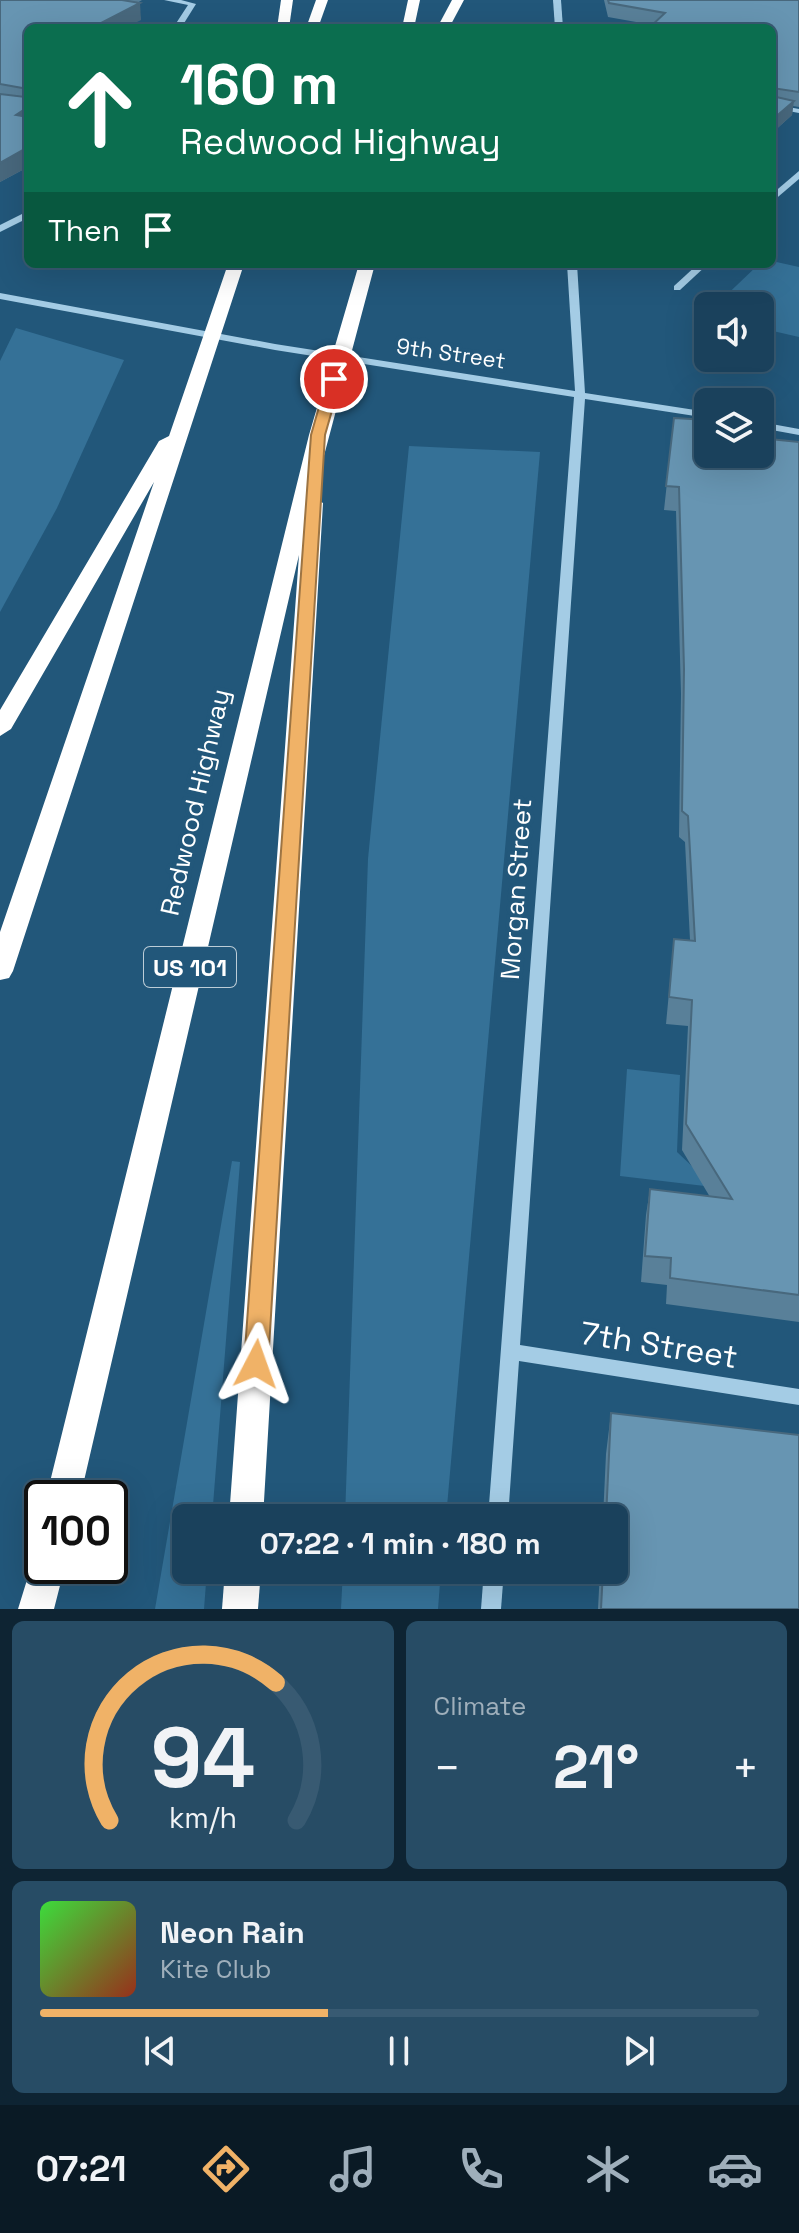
<!DOCTYPE html>
<html lang="en">
<head>
<meta charset="utf-8">
<style>
	body { margin:0; font-family:"Space Grotesk",sans-serif; background:#274c65; color:#f1f3f6; height:100vh; display:flex; flex-direction:column; font-size:30px; white-space:nowrap }
	* { box-sizing:border-box; margin:0 }
	p { font-size:26px; color:#9fafbb }
	.icon { flex:none; width:44px; height:44px; fill:none; stroke:currentColor; stroke-width:2; stroke-linecap:round; stroke-linejoin:round }
	.map { position:relative; height:1609px; overflow:hidden }
	.details { display:flex; flex-direction:column; gap:12px; padding:12px; background:#0e2433; flex:1 }
	.details>* { flex:none }
	.guide { position:absolute; left:24px; top:24px; width:752px; height:244px; border-radius:12px; box-shadow:0 8px 32px #0002,0 0 0 2px #385a72; background:#0b6e4f; color:#fff; overflow:hidden }
	.fabs { position:absolute; left:694px; top:292px; display:grid; gap:16px }
	.fabs a { display:grid; place-items:center; width:80px; height:80px; border-radius:12px; background:#1a415c; box-shadow:0 8px 32px #0002,0 0 0 2px #385a72; font-size:40px }
	.speed { position:absolute; left:24px; top:1480px; display:flex; gap:16px; font-size:40px; font-weight:700; text-align:center }
	.speed>* { display:grid; place-content:center; width:104px; height:104px; border-radius:50%; background:#1a415c; box-shadow:0 8px 32px #0002,0 0 0 2px #385a72; line-height:1 }
	.speed .limit { border:4px solid #111; border-radius:12px; background:#fff; color:#111 }
	.pin { position:absolute; display:grid; place-items:center; width:68px; height:68px; color:#fff; margin:-34px; border:4px solid #fff; border-radius:50%; box-shadow:0 2px 8px #0007 }
	.me { position:absolute; width:88px; margin:-44px; rotate:4deg; stroke-linejoin:round; filter:drop-shadow(0 0 6px #0008) }
	.turn { display:flex; align-items:center; gap:28px; height:168px; padding:0 24px; font-size:36px }
	.turn .icon { width:104px; height:104px; stroke-width:2.5 }
	.turn b { display:block; font-size:56px; line-height:68px }
	.then { display:flex; align-items:center; height:76px; padding:0 24px; background:#0003; gap:16px; font-size:30px }
	.big { font-size:60px; font-weight:700; line-height:1.1 }
	.details .tile { flex:1; display:flex; flex-direction:column; justify-content:center; gap:12px; min-width:0; padding:0 28px; border-radius:12px; background:#274c65 }
	.details .dial { align-items:center; gap:0 }
	.dial svg { height:208px; overflow:visible; fill:none; stroke:#385a72; stroke-width:7; stroke-linecap:round; text-anchor:middle }
	.dial text { fill:#f1f3f6; stroke:none }
	.song { display:flex; align-items:center; gap:24px }
	.cover { width:96px; height:96px; border-radius:12px; background:linear-gradient(135deg,hsl(120 70% 55%),hsl(10 70% 35%)) }
	.played { height:8px; border-radius:4px; background:linear-gradient(90deg,#f0b267 40%,#385a72 40%) }
	.keys { display:flex; justify-content:space-around; direction:ltr }
	.heat { display:flex; justify-content:space-between; align-items:center; font-size:44px; direction:ltr }
	.details .tiles { flex:1; display:grid; gap:12px; grid-template-columns:1fr 1fr }
	.tile:last-child { grid-column:span 2 }
	.trip { position:absolute; left:172px; top:1504px; width:456px; height:80px; border-radius:12px; background:#1a415c; box-shadow:0 8px 32px #0002,0 0 0 2px #385a72; font-weight:700; line-height:80px; text-align:center }
	.tabs { display:flex; height:128px; justify-content:space-around; align-items:center; background:#0a1a25; color:#9fafbb }
	.tabs .icon { width:56px; height:56px }
	.tabs .selected { color:#f0b267 }
	.tabs b { font-size:36px; color:#f1f3f6 }
	.map>svg:first-child { display:block }
	.green { fill:#357197 }
	.lines { fill:none; stroke-linecap:round; stroke-linejoin:round }
	.minor { fill:#a4cce5; fill-rule:evenodd }
	.highway { fill:#fff; fill-rule:evenodd }
	.wall { fill:#598099 }
	.shaded-wall { fill:#48687d }
	.building { fill:#6795b2; stroke:#48687d; stroke-width:2 }
	.route { fill:#f0b267; stroke:#9c7443; stroke-width:2 }
	.labels { text-anchor:middle; dominant-baseline:central; stroke-width:8; stroke-linejoin:round; paint-order:stroke }
	.far-street-label { font-size:22px; fill:#fff; stroke:#22577a }
	.shield { fill:#22577a; stroke:#bdcdd7; stroke-width:2 }
	.shield-label { font-size:24px; font-weight:bold; fill:#fff }
	.street-label { font-size:26px; fill:#fff; stroke:#22577a }
	.near-street-label { font-size:32px; fill:#fff; stroke:#22577a }
</style>
</head>
<body>
<div class="map">
<svg width="799" height="1609" viewBox="0 0 799 1609">
	<rect width="100%" height="100%" fill="#22577a"/>
	<g class="green">
		<path d="M772 261 799 267V337L760 328V306H715L759 264Z"/>
		<path d="M16 328 124 360 57 508 0 612V361Z"/>
		<path d="M409 446 540 452 446 1518H345L368 859Z"/>
		<path d="M627 1069 680 1075 677 1152 697 1171 764 1193 620 1176Z"/>
		<path d="M232 1161 240 1162 212 1518H186V1570H207L204 1609H155Z"/>
		<path d="M343 1570H441L438 1609H341Z"/>
	</g>
	<g class="lines">
		<g class="minor">
			<path d="M164 0H181L196 4 181 28H173L188 5Z"/>
			<path d="M553 0H561L563 28H555Z"/>
			<path d="M772 104 799 109V113L772 108Z"/>
			<path d="M799 171V179L772 202V194Z"/>
			<path d="M28 211V218L0 232V225Z"/>
			<path d="M567 264H577L585 393 708 412V418L585 399 520 1345 799 1389V1405L519 1361 508 1518H488L574 397 275 350 0 299V293L275 344 575 391Z"/>
			<path d="M698 264H708L680 290H674V286Z"/>
			<path d="M760 422 799 429V435L760 428Z"/>
			<path d="M484 1570H504L501 1609H481Z"/>
		</g>
		<g class="highway">
			<path d="M281 0H293L289 28H277Z"/>
			<path d="M316 0H328L318 28H306Z"/>
			<path d="M408 0H420L414 28H402Z"/>
			<path d="M452 0H464L449 28H437Z"/>
			<path d="M228 264H244L13 971 9 978 0 980V932L154 482 11 729 0 736V710L159 441 169 436Z"/>
			<path d="M359 264H375L313 497 323 503 263 1518H229L299 555 80 1498H46L309 435Z"/>
			<path d="M42 1551V1566H65L54 1609H18L35 1554Z"/>
			<path d="M225 1570H261L258 1609H222Z"/>
		</g>
	</g>
	<g class="wall">
		<path d="M0 0H142L137 3 141 20 28 28V167L0 182Z"/>
		<path d="M604 0H799V107L793 106 792 115 772 133V28L653 25 608 17Z"/>
		<path d="M674 418 708 454 799 442V1322L666 1304 667 1285 641 1282 646 1215 650 1189 710 1197 682 1150 688 1026 666 1024 674 939 690 940 685 842 679 837 681 694 676 511 664 510Z"/>
		<path d="M611 1413 799 1609H598L600 1570H614V1518H603L606 1454Z"/>
	</g>
	<g class="shaded-wall">
		<path d="M140 3 141 20 125 28H100L99 24Z"/>
		<path d="M794 101 792 115 772 133V120Z"/>
		<path d="M28 107V126L16 115Z"/>
		<path d="M28 147V167L0 182V163Z"/>
	</g>
	<g class="building">
		<path d="M0 0H122L140 3 99 24 121 28H28V89L0 84Z"/>
		<path d="M608 0H799V92L772 88V28H649L665 13 609 3Z"/>
		<path d="M28 89V107L16 115 28 117V147L0 163V94L25 97Z"/>
		<path d="M772 96 794 101 772 120Z"/>
		<path d="M674 418 708 420V454H760V438L799 442V1295L670 1278 671 1258 645 1256 650 1189 732 1199 686 1124 692 1000 669 997 674 939 695 941 688 816 682 811 684 669 679 487 666 486Z"/>
		<path d="M611 1413 799 1435V1609H601L603 1570H614V1518H606Z"/>
	</g>
	<path class="route" d="M334 375 341 379 325 435 268 1364 265 1371 256 1374 248 1371 244 1364 311 435 327 379Z"/>
	<g class="labels">
		<g class="far-street-label">
			<text transform="translate(451 353) rotate(8)">9th Street</text>
		</g>
		<rect class="shield" x="144" y="947" width="92" height="40" rx="6"/>
		<g class="shield-label">
			<text x="190" y="967">US 101</text>
		</g>
		<g class="street-label">
			<text transform="translate(195 802) rotate(-77)">Redwood Highway</text>
			<text transform="translate(516 889) rotate(-86)">Morgan Street</text>
		</g>
		<g class="near-street-label">
			<text transform="translate(659 1345) rotate(9)">7th Street</text>
		</g>
	</g>
</svg>
<div class="fabs">
<a><svg class="icon" aria-label="sound" viewBox="0 0 24 24"><path d="M4 9h4l5-4v14l-5-4H4zM17 9q2 3 0 6"/></svg></a>
<a><svg class="icon" aria-label="layers" viewBox="0 0 24 24"><path d="M12 4l9 5-9 5-9-5zM3 14l9 5 9-5"/></svg></a>
</div>
<div class="speed"><div class="limit">100</div></div>
<div class="pin" style="left:334px;top:379px;background:#d93025"><svg class="icon" aria-label="arrive" viewBox="0 0 24 24"><path d="M6 21V4h12l-3 4 3 4H6"/></svg></div>
<svg class="me" style="left:256px;top:1364px" viewBox="-20 -20 40 40"><path d="M0-17L14 15 0 8-14 15z" fill="#f0b267" stroke="#fff" stroke-width="4"/></svg>
<div class="trip">07:22 · 1 min · 180 m</div>
<div class="guide">
<div class="turn"><svg class="icon" aria-label="ahead" viewBox="0 0 24 24"><path d="M12 20V5M6 11l6-6 6 6"/></svg><div><b>160 m</b>Redwood Highway</div></div>
<div class="then">Then<svg class="icon" aria-label="arrive" viewBox="0 0 24 24"><path d="M6 21V4h12l-3 4 3 4H6"/></svg></div>
</div>
</div>
<section class="details">
<div class="tiles">
<div class="tile dial"><svg viewBox="0 0 100 80">
<path d="M14 69A42 42 0 1 1 86 69"/>
<path d="M14 69A42 42 0 0 1 78 16" stroke="#f0b267"/>
<text x="50" y="56" font-size="32" font-weight="700">94</text>
<text x="50" y="72" font-size="11">km/h</text>
</svg></div>
<div class="tile"><p>Climate</p>
<div class="heat"><a>−</a><b class="big">21°</b><a>+</a></div>
</div>
<div class="tile">
<div class="song"><i class="cover"></i><div><b>Neon Rain</b><p>Kite Club</p></div></div>
<div class="played"></div>
<div class="keys"><svg class="icon" aria-label="previous" viewBox="0 0 24 24"><path d="M18 5L8 12l10 7zM5 5v14"/></svg><svg class="icon" aria-label="pause" viewBox="0 0 24 24"><path d="M8 5v14M16 5v14"/></svg><svg class="icon" aria-label="next" viewBox="0 0 24 24"><path d="M6 5l10 7-10 7zM19 5v14"/></svg></div>
</div>
</div>
</section>
<nav class="tabs">
<b>07:21</b>
<svg class="icon selected" aria-label="directions" viewBox="0 0 24 24"><path d="M12 3l9 9-9 9-9-9zM9 14v-3h6M13 9l2 2-2 2"/></svg>
<svg class="icon" aria-label="music" viewBox="0 0 24 24"><path d="M9 18V5l10-2v13"/><circle cx="6" cy="18" r="3"/><circle cx="16" cy="16" r="3"/></svg>
<svg class="icon" aria-label="phone" viewBox="0 0 24 24"><path d="M5 4h4l2 5-3 2q2 4 5 5l2-3 5 2v4C11 20 4 13 5 4z"/></svg>
<svg class="icon" aria-label="climate" viewBox="0 0 24 24"><path d="M12 3v18M4 7l16 10M4 17L20 7"/></svg>
<svg class="icon" aria-label="car" viewBox="0 0 24 24"><path d="M5 17H2v-5l4-1 3-4h7l3 4 3 1v5h-3M9 17h6M6 11h13"/><circle cx="7" cy="17" r="2"/><circle cx="17" cy="17" r="2"/></svg>
</nav>
</body>
</html>
